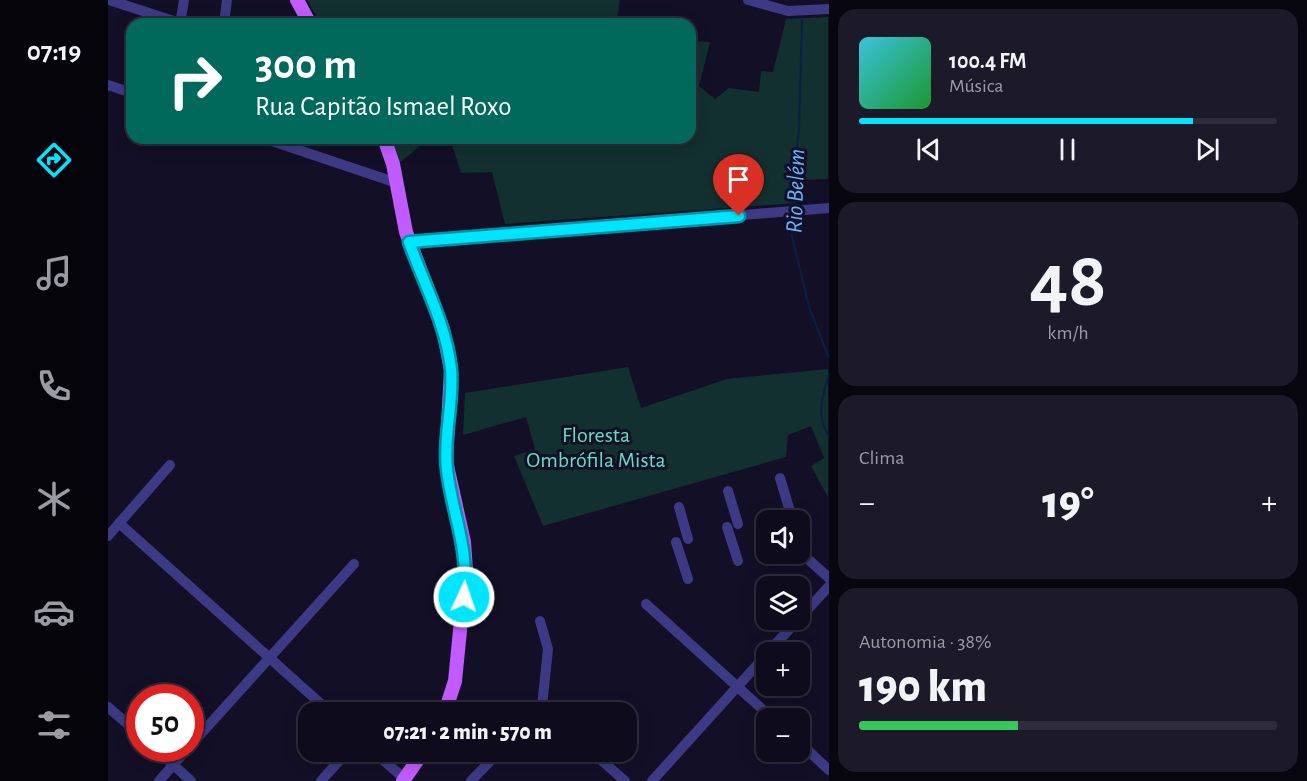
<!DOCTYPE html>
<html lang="pt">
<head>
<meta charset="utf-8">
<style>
	body { margin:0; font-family:"Alegreya Sans",sans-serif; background:#1c1929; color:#f1f3f6; height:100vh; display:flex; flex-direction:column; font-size:22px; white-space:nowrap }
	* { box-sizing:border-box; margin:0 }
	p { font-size:20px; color:#9b9ba3 }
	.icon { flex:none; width:33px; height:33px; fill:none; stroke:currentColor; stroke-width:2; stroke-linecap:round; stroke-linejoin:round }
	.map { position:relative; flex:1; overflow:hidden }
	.sheet { display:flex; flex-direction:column; gap:9px; padding:9px; background:#08060f; width:478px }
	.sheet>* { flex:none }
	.top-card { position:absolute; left:18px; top:18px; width:570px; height:126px; border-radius:18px; box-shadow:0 3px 15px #0003,0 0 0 2px #2e2b3b; background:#00695c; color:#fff; overflow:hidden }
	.tools { position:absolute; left:648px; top:510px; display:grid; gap:12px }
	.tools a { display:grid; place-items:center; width:54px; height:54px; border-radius:12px; background:#0e0b1c; box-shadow:0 3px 15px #0003,0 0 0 2px #2e2b3b; font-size:30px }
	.speed { position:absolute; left:18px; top:684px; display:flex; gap:12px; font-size:30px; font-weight:700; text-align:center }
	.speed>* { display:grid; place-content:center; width:78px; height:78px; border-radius:50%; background:#0e0b1c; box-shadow:0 3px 15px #0003,0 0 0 2px #2e2b3b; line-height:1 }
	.speed .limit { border:9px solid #d22; background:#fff; color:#111 }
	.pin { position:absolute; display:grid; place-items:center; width:51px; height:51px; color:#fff; margin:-62px -26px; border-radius:50% 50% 50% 0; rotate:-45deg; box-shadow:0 0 6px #0007 }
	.pin .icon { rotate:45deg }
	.me { position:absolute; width:66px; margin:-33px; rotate:3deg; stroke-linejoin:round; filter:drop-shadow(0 0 4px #0008) }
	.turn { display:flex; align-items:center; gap:21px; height:126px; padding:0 30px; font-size:27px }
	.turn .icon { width:78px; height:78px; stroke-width:2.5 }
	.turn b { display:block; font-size:42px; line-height:51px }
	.big { font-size:45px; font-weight:800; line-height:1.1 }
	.sheet .tile { flex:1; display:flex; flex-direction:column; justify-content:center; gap:9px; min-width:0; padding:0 21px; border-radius:18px; background:#1c1929 }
	.sheet .dial { align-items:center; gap:0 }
	.dial b { font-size:78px; line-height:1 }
	.song { display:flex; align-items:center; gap:18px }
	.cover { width:72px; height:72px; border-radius:9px; background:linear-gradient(135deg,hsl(190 70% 55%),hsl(130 70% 35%)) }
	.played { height:6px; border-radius:3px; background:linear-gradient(90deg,#00e5ff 80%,#2e2b3b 80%) }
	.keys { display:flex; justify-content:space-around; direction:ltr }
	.heat { display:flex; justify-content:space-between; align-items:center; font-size:33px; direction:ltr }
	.charge { height:9px; border-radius:4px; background:linear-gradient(90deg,#34c759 38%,#2e2b3b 0) }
	.trip { position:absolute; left:190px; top:702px; width:339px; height:60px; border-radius:18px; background:#0e0b1c; box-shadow:0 3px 15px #0003,0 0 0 2px #2e2b3b; font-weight:800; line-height:60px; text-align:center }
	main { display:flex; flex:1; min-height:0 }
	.dock { display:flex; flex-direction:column; width:108px; justify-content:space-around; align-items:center; background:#06040b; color:#9b9ba3 }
	.dock .icon { width:42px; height:42px }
	.dock .active { color:#00e5ff }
	.dock b { font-size:27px; color:#f1f3f6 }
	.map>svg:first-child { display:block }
	.green { fill:#12302f }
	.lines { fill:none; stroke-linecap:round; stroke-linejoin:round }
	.stream { stroke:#0a1f44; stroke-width:2 }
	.minor { stroke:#3d3a85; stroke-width:10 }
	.major { stroke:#c25bff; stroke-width:14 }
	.route-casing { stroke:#0095a6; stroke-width:15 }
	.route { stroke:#00e5ff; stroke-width:10 }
	.labels { text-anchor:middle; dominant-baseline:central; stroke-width:6; stroke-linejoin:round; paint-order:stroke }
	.park-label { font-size:22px; fill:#5fe0c0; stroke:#130f26 }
	.water-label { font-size:24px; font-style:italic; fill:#62b6ff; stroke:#130f26 }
</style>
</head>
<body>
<main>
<nav class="dock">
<b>07:19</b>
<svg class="icon active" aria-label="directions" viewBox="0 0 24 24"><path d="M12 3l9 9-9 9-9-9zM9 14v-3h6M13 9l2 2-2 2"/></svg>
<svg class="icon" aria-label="music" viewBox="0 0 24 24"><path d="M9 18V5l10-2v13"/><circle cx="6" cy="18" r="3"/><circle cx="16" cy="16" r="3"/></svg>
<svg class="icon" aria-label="phone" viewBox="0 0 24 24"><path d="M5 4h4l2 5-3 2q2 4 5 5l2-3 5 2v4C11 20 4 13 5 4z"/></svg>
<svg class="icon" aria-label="climate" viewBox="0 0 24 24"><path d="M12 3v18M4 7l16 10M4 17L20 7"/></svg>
<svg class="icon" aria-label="car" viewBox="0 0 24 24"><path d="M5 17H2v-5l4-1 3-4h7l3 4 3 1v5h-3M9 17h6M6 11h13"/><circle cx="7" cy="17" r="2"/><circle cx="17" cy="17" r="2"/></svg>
<svg class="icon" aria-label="filters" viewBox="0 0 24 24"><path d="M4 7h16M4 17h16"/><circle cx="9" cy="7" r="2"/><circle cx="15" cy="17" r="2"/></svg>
</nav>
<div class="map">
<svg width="721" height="781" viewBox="0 0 721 781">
	<rect width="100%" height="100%" fill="#130f26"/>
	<g class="green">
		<path d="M199 0H512L508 24H213Z"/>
		<path d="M720 17V179L696 180 689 203 397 224 384 172 353 173 344 145 312 146 290 164 280 138H582V31L583 41 602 42 591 86 607 99 621 88 651 92 653 71 665 72 678 19Z"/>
		<path d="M520 367 533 408 619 379 720 369V497L703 466 716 458 703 426 680 435 678 457 435 526 406 456 427 449 418 417 355 435 357 393Z"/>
	</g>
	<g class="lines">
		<g class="stream">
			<path d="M682 208 691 130 694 19"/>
			<path d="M682 216V228L701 307 721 358"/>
			<path d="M721 375C714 395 708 417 721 436"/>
		</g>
		<g class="minor">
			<path d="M1 0 72 23"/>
			<path d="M640 0 680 11 721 9"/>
			<path d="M72 24 76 0"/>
			<path d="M116 24 119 0"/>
			<path d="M0 85 24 93"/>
			<path d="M155 138 289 183"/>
			<path d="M301 242 721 208"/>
			<path d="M672 478 681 508"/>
			<path d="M620 491 630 524"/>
			<path d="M571 507 580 539"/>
			<path d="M11 523 222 712"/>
			<path d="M619 527 630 561"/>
			<path d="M0 536 62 465"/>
			<path d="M568 542 580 579"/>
			<path d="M692 552 721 578"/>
			<path d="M538 604 664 718"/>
			<path d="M692 618 721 586"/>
			<path d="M432 621 440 649 434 706 441 712"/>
			<path d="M660 652 690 620"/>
			<path d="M0 707 32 735"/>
			<path d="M692 743 721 770"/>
			<path d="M82 746 246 564"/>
			<path d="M47 748 83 781"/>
			<path d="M266 752 299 781"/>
			<path d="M484 752 517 781"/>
			<path d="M51 781 80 748"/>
			<path d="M213 781 239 752"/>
			<path d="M363 781 391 752"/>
			<path d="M544 781 658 655"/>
		</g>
		<g class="major">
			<path d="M189 0 202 24"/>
			<path d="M276 138 285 164 298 232 335 329 343 370 338 461 356 542 358 570 347 681 337 712"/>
			<path d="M295 781 315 752"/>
		</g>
	</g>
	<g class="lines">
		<g class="route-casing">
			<path id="route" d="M356 597C361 545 345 518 339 470 335 436 346 403 343 369 338 324 316 284 301 242L631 216"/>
		</g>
		<use href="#route" class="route"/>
	</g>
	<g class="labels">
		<g class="park-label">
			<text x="488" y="435">Floresta<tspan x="488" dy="25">Ombrófila Mista</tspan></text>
		</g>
		<g class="water-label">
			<text transform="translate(688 191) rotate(-88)">Rio Belém</text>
		</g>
	</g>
</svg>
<div class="tools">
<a><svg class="icon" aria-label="sound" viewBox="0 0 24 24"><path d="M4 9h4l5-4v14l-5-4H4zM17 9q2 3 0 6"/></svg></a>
<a><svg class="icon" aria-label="layers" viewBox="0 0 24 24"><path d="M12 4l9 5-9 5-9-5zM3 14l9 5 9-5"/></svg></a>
<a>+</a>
<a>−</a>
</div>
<div class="speed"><div class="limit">50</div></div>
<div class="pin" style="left:631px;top:216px;background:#d93025"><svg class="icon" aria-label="arrive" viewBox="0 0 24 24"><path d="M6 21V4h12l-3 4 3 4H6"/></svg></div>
<svg class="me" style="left:356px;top:597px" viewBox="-20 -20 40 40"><circle r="17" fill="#00e5ff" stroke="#fff" stroke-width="3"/><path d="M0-11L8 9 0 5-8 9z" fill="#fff"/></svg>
<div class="trip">07:21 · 2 min · 570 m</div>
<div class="top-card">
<div class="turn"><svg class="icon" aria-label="right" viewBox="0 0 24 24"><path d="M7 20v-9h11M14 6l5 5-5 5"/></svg><div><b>300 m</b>Rua Capitão Ismael Roxo</div></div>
</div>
</div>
<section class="sheet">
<div class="tile">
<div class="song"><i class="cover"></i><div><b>100.4 FM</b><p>Música</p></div></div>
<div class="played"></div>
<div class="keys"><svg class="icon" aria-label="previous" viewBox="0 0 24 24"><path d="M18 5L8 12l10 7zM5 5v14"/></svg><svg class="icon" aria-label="pause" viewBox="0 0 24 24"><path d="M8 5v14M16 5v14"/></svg><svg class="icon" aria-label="next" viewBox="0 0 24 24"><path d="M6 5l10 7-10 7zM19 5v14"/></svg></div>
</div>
<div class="tile dial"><b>48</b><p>km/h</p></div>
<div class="tile"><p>Clima</p>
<div class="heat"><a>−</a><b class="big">19°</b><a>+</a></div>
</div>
<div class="tile"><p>Autonomia · 38%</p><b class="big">190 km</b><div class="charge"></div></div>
</section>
</main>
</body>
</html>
